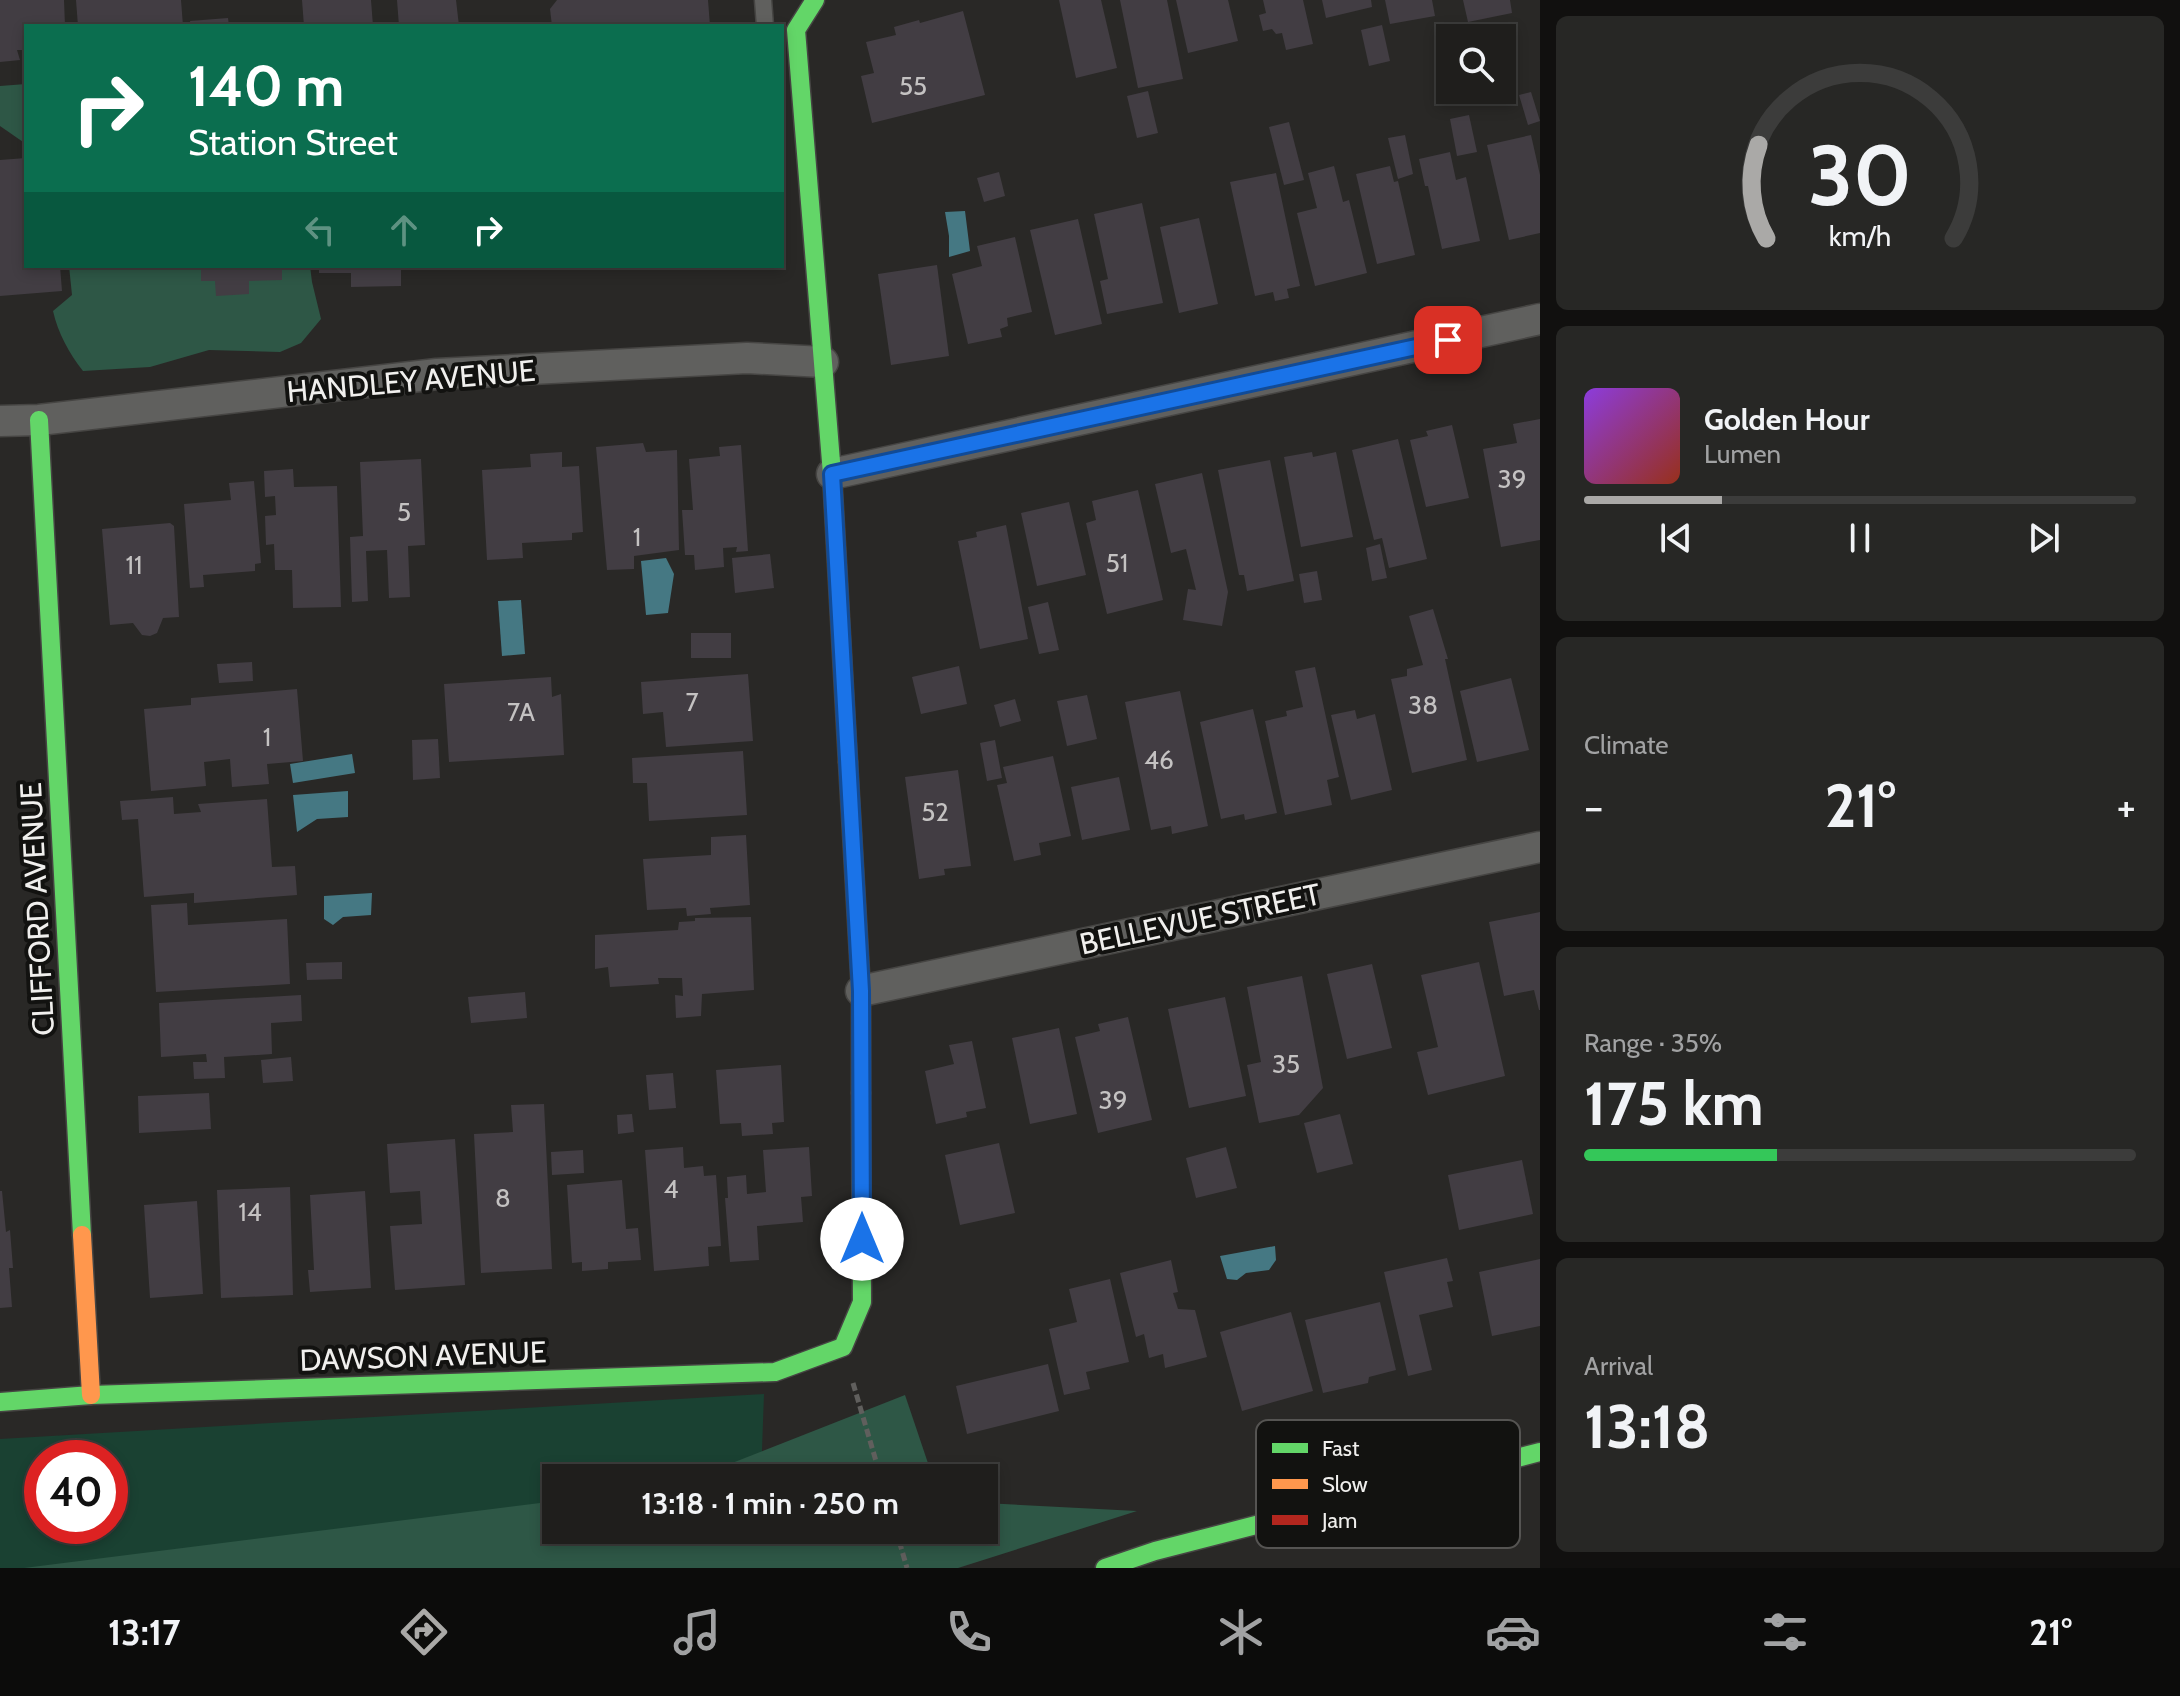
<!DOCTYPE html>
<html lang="en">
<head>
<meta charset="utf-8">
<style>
	body { margin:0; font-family:Cabin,sans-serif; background:#272725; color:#f1f3f6; height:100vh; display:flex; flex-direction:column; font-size:30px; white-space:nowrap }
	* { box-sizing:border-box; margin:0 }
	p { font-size:26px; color:#a1a2a3 }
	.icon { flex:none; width:44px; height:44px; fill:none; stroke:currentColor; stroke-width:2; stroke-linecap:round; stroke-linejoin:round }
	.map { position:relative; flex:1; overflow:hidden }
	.side { display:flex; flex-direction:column; gap:16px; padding:16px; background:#11100f; width:640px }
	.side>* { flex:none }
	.hud { position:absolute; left:24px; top:24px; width:760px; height:244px; border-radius:0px; box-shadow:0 4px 12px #0003,0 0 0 2px #3c3c3b; background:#0b6e4f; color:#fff; overflow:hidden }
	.controls { position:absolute; left:1436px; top:24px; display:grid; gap:16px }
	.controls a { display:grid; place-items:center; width:80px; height:80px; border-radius:0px; background:#1f1e1c; box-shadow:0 4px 12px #0003,0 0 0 2px #3c3c3b; font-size:40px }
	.speed { position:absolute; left:24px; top:1440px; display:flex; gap:16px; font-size:40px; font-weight:700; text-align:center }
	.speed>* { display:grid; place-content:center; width:104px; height:104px; border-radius:50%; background:#1f1e1c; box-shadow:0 4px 12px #0003,0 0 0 2px #3c3c3b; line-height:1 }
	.speed .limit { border:12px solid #d22; background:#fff; color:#111 }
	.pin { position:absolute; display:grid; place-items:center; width:68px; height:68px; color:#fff; margin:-34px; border-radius:16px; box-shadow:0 4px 12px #0006 }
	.me { position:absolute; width:88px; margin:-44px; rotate:0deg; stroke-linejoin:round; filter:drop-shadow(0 0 6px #0008) }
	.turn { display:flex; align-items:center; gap:28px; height:168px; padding:0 32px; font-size:36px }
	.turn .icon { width:104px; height:104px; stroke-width:2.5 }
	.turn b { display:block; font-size:56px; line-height:68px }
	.lanes { display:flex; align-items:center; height:76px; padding:0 32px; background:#0003; justify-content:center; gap:40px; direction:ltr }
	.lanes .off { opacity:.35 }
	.big { font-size:60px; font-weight:700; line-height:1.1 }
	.side .widget { flex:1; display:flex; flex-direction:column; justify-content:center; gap:12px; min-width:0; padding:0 28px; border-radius:12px; background:#272725 }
	.side .dial { align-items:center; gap:0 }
	.dial svg { height:208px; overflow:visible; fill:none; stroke:#3c3c3b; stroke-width:7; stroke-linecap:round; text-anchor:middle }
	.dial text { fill:#f1f3f6; stroke:none }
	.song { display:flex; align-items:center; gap:24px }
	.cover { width:96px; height:96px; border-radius:12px; background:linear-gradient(135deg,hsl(270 70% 55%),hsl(10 70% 35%)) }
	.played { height:8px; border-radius:4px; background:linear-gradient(90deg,#aaa9a7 25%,#3c3c3b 25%) }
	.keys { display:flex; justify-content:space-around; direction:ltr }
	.heat { display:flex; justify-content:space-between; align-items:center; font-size:44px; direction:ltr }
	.charge { height:12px; border-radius:6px; background:linear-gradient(90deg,#34c759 35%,#3c3c3b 0) }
	.trip { position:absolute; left:542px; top:1464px; width:456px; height:80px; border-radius:0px; background:#1f1e1c; box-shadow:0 4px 12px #0003,0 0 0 2px #3c3c3b; font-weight:700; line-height:80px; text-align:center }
	.tabs { display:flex; height:128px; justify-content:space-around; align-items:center; background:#0c0c0b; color:#a1a2a3 }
	.tabs .icon { width:56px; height:56px }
	.tabs .active { color:#aaa9a7 }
	.tabs b { font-size:36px; color:#f1f3f6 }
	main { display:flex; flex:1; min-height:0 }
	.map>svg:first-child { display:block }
	.green { fill:#1a4132; fill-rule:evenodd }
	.forest { fill:#2e5746 }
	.water { fill:#457883 }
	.building { fill:#423d43 }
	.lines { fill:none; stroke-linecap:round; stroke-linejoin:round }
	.lane-casing { stroke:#464543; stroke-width:19 }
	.street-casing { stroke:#464543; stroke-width:33 }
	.fast-casing { stroke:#464543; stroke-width:21 }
	.slow-casing { stroke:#464543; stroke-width:21 }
	.jam-casing { stroke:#464543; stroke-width:21 }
	.path { stroke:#605f5d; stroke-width:5; stroke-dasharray:8 4; stroke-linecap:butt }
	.lane { stroke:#60605e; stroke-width:16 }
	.street { stroke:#60605e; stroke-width:30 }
	.fast { stroke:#63d668; stroke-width:18 }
	.slow { stroke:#ff974d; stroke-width:18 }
	.jam { stroke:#b3261e; stroke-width:18 }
	.route-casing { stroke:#114b97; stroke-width:20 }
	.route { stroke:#1a73e8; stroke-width:14 }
	.labels { text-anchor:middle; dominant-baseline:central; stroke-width:8; stroke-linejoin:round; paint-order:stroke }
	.number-label { font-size:26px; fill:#c4c2c2 }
	.street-label { font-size:30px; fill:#f0efed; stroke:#121210 }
	.key { fill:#121210; stroke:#555452; stroke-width:2 }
	.key-label { font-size:22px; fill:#f0efed }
</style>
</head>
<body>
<main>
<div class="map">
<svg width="1540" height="1568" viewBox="0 0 1540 1568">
	<rect width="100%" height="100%" fill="#292826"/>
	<path class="green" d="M764 1394 761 1478H556V1530H759L346 1568H0V1439ZM42 1458H110V1526H42Z"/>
	<g class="forest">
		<path d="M26 84V144L0 126V86Z"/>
		<path d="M69 266H310L312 282 321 319 301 343 280 352 209 350 150 367 83 371C69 353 58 333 53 311L72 295Z"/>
		<path d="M905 1395 933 1478H694Z"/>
		<path d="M556 1501V1530H984V1503L1137 1511 958 1568H24Z"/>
	</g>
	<g class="water">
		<path d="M965 211 970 251 949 257V236L945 212Z"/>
		<path d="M666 558 674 574 668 613 646 615 641 561Z"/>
		<path d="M521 600 525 654 502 656 498 601Z"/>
		<path d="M352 754 355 773 293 783 290 764Z"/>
		<path d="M348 791V817L317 819 297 832 293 795Z"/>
		<path d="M372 893 371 915 343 917 333 925 324 919V896Z"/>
		<path d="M1275 1246 1276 1260 1269 1270 1246 1273 1237 1280 1227 1279 1220 1256Z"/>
	</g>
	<g class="building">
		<path d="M0 0H64L65 26H26V50H17L20 60 0 62Z"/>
		<path d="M76 0H181L183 26H78Z"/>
		<path d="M302 0H371L373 26H304Z"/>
		<path d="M397 0H456L459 26H399Z"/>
		<path d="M557 0H708L710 26H552L550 9Z"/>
		<path d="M1059 0H1101L1117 68 1076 78Z"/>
		<path d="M1120 0H1167L1183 79 1138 88Z"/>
		<path d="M1176 0H1228L1238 41 1188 53Z"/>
		<path d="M1263 0H1303L1313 44 1286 50 1282 33 1276 34 1272 29 1263 31 1259 15 1266 13Z"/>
		<path d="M1322 0H1371L1372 7 1326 18Z"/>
		<path d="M1385 0H1432L1435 16 1390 24Z"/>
		<path d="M1463 0H1510L1512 13 1468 22Z"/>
		<path d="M963 11 985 95 872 123 861 76 874 73 866 42 896 35 894 27 919 20 920 23Z"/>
		<path d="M228 18 229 26H191L190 21Z"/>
		<path d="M1382 25 1390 61 1369 66 1361 30Z"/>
		<path d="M1148 91 1158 133 1137 138 1127 96Z"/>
		<path d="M1531 92 1540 121 1528 125 1519 95Z"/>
		<path d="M1469 115 1477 152 1457 156 1450 119Z"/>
		<path d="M1289 122 1304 180 1284 185 1269 127Z"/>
		<path d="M1405 135 1413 174 1398 179 1388 138Z"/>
		<path d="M1531 135 1540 175V233L1509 240 1487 145Z"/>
		<path d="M1450 152 1456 180 1466 177 1480 241 1442 249 1428 186H1425L1419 159Z"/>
		<path d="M26 158V266H60L62 291 0 296V160Z"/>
		<path d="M1334 166 1343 202 1349 200 1367 273 1315 286 1297 213 1317 208 1308 173Z"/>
		<path d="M1390 166 1394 182 1398 181 1415 255 1377 264 1356 174Z"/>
		<path d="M999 172 1005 196 984 202 977 178Z"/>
		<path d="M1276 173 1300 286 1287 289 1289 298 1275 301 1273 292 1255 296 1230 182Z"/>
		<path d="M1142 203 1163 303 1107 314 1100 281 1108 279 1094 214Z"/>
		<path d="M1199 218 1218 304 1179 313 1160 227Z"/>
		<path d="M1078 219 1102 324 1055 335 1030 230Z"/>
		<path d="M1015 237 1032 312 1007 318 1008 326 1000 329 1002 337 968 344 952 274 982 266 977 246Z"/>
		<path d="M937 265 949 356 891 365 878 274Z"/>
		<path d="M201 266H282V280L249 281V294L216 296 215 281H201Z"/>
		<path d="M319 266H401V286L351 287V273H319Z"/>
		<path d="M1540 419V540L1501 547 1483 449 1517 443 1513 424Z"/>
		<path d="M1452 425 1469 498 1426 507 1410 440 1428 436 1426 431Z"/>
		<path d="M1398 439 1427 559 1389 568 1382 538 1374 540 1352 450Z"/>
		<path d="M643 443 646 452 677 450 679 550 634 556V569L607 570 596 447Z"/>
		<path d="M741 445 748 551 736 552 737 547 723 548 724 567 695 570 694 555H685L682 510H693L689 459 720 456 719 447Z"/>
		<path d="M562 452V467L579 466 583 532 572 533V540L522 543 523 558 487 560 482 470 531 467 530 454Z"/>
		<path d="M1312 452 1313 457 1336 452 1353 537 1301 547 1284 457Z"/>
		<path d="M421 459 425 545 408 546 410 597 389 598 387 550 366 551 368 601 352 602 350 537 363 536 360 462Z"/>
		<path d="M1270 460 1294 581 1247 591 1244 575H1239L1218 470Z"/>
		<path d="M293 469 294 487 337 486 341 607 293 608 292 570H275L274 544 266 545 265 516 276 515 275 496 265 497 264 471Z"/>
		<path d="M1202 473 1228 592 1222 626 1183 620 1188 589 1196 590 1186 549 1171 553 1155 484Z"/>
		<path d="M254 481 261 563 255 564V571L203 575 204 587 190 588 184 504 231 500 229 483Z"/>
		<path d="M1138 490 1163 600 1107 614 1086 523 1096 520 1092 501Z"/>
		<path d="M1069 502 1086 575 1037 586 1021 513Z"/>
		<path d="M170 523 174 526 179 617 163 618 157 633 150 636 142 635 133 623 110 625 102 529Z"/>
		<path d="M1006 525 1028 639 980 649 958 541 977 537 976 532Z"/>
		<path d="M1380 544 1387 578 1372 581 1366 548Z"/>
		<path d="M770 554 774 588 735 593 732 558Z"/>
		<path d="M1317 571 1322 600 1304 603 1299 574Z"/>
		<path d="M1048 602 1059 650 1039 654 1028 607Z"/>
		<path d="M1433 609 1448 659H1445L1467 760 1412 773 1391 679 1407 676V669L1423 665 1409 616Z"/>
		<rect x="691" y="633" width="40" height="25"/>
		<path d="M252 662 253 681 219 683 217 664Z"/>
		<path d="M959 666 967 704 921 714 912 677Z"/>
		<path d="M1315 667 1339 777 1327 780 1332 805 1285 815 1265 721 1287 716 1286 711 1303 707 1295 671Z"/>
		<path d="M748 674 753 741 666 747 663 712 643 714 641 682Z"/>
		<path d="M551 677 552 697 561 694 564 755 449 762 444 684Z"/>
		<path d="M1511 678 1529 750 1477 762 1460 691Z"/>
		<path d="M297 689 303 761 267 764 269 784 232 787 230 759 204 762 206 786 151 791 144 709 191 705V698Z"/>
		<path d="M1180 691 1208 826 1172 834 1171 826 1151 830 1125 702Z"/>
		<path d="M1087 695 1097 739 1067 746 1057 701Z"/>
		<path d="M1015 699 1021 721 1000 727 994 705Z"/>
		<path d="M1253 709 1277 813 1245 820 1244 814 1221 819 1200 722Z"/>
		<path d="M1355 710 1357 719 1375 714 1392 790 1351 800 1331 715Z"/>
		<path d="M438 739 440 778 413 780 412 740Z"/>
		<path d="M995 740 1002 778 987 781 980 743Z"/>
		<path d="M743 751 747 815 649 821 647 783H633L632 758Z"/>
		<path d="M1053 756 1071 836 1039 843 1041 855 1014 861 997 785 1007 783 1003 767Z"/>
		<path d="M958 770 971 866 944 869 945 875 919 879 905 777Z"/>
		<path d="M1119 777 1130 830 1082 840 1071 787Z"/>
		<path d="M173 797 174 814 201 812 198 804 267 799 272 867 295 866 297 895 194 903V893L144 897 138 819 122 820 120 801Z"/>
		<path d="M746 835 750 905 710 908 711 914 687 916 686 908 647 910 643 859 711 855V837Z"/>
		<path d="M187 903 188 925 287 919 290 984 156 992 151 905Z"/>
		<path d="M1540 912V1010H1539L1534 990 1504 996 1489 922Z"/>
		<path d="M751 917 754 990 702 994 701 1016 676 1018 675 995 683 996 682 978H658L659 984 610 987 608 967 595 969V935L678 930 679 922 695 921V918Z"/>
		<path d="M342 962V979L307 980 306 963Z"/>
		<path d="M1479 962 1505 1076 1428 1095 1417 1052 1438 1047 1421 975Z"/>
		<path d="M1372 964 1392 1048 1347 1059 1327 974Z"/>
		<path d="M1302 976 1323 1088 1299 1115 1259 1123 1247 1065 1261 1062 1247 987Z"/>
		<path d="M525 992 527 1018 471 1023 468 997Z"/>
		<path d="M301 995 302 1021 271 1023 272 1054 224 1057 225 1078 194 1079 193 1062H207L206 1054 161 1057 159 1003Z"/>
		<path d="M1225 997 1246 1096 1189 1108 1168 1009Z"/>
		<path d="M1128 1017 1152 1120 1098 1133 1075 1037 1100 1031 1098 1024Z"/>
		<path d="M1059 1028 1077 1114 1030 1124 1012 1038Z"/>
		<path d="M972 1041 986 1108 966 1112 967 1117 936 1124 925 1071 954 1064 949 1045Z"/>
		<path d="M291 1057 293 1081 263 1083 261 1060Z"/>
		<path d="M781 1065 784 1122 772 1123 773 1134 742 1136 741 1123 720 1124 716 1070Z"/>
		<path d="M673 1073 676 1108 649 1110 646 1075Z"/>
		<path d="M209 1093 211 1129 139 1133 138 1096Z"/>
		<path d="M544 1104 552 1269 481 1273 474 1134 513 1132 511 1105Z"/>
		<path d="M632 1114 634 1132 618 1134 617 1115Z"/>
		<path d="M1340 1114 1353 1164 1317 1173 1304 1123Z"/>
		<path d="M455 1139 465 1285 395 1290 390 1226 422 1224 420 1191 390 1193 387 1144Z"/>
		<path d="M999 1143 1015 1213 960 1225 945 1155Z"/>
		<path d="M683 1147 684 1168 703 1166 704 1176 716 1175 721 1246 708 1247 709 1266 654 1271 645 1150Z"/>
		<path d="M809 1147 812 1196 801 1197 803 1222 757 1226 759 1260 730 1262 725 1198H728L727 1177 746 1175 747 1194 766 1192 763 1150Z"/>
		<path d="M1226 1147 1237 1188 1196 1198 1186 1158Z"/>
		<path d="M583 1150 584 1173 552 1175 551 1152Z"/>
		<path d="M1522 1160 1533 1214 1459 1230 1448 1175Z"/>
		<path d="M622 1180 626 1229 638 1228 641 1260 608 1262V1269L582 1271V1262L572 1263 567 1185Z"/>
		<path d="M290 1187 293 1295 221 1298 217 1190Z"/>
		<path d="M0 1191H2L6 1232 10 1230 13 1268H9L12 1307 0 1308Z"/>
		<path d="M365 1191 371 1288 310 1292 308 1270H314L310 1195Z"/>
		<path d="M197 1201 203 1294 150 1298 144 1205Z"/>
		<path d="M1447 1258 1453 1281 1447 1282 1453 1307 1419 1315 1432 1370 1408 1376 1384 1272Z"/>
		<path d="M1540 1259V1326L1492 1336 1479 1272Z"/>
		<path d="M1171 1260 1178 1292 1173 1293 1178 1309 1195 1310 1207 1357 1165 1368 1163 1354 1149 1358 1144 1334 1136 1337 1120 1273Z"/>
		<path d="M1110 1279 1129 1362 1086 1372 1090 1389 1064 1395 1049 1329 1077 1322 1069 1289Z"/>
		<path d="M1380 1302 1396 1370 1369 1377 1368 1383 1323 1393 1305 1320Z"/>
		<path d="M1291 1312 1313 1391 1242 1411 1220 1332Z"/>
		<path d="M1048 1364 1059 1411 967 1434 956 1386Z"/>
	</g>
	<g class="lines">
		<g class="lane-casing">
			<path id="lane" d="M763 0 765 26"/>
		</g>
		<g class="street-casing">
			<g id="street">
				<path d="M0 421 39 420 437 374 747 358 823 362"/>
				<path d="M832 474 1540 319"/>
				<path d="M861 991 1540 847"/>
			</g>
		</g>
		<g class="fast-casing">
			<g id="fast">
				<path d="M815 0 796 30 832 474 848 762"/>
				<path d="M39 420 82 1235"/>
				<path d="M0 1402 91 1395 775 1372 843 1347 862 1302 861 1093"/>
				<path d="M1105 1568 1155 1551 1540 1452"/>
			</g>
		</g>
		<g class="slow-casing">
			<path id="slow" d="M82 1235 91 1395"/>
		</g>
		<g class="jam-casing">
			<path id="jam" d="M848 762 861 991V1093"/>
		</g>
		<g class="path">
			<path d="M853 1383 881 1478"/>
			<path d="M896 1530 907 1568"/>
		</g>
		<use href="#lane" class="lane"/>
		<use href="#street" class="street"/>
		<use href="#fast" class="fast"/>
		<use href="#slow" class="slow"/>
		<use href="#jam" class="jam"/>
	</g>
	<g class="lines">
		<g class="route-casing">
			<path id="route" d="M862 1239 861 991 832 474 1448 340"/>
		</g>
		<use href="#route" class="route"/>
	</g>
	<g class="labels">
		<g class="number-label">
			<text x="913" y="86">55</text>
			<text x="1512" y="479">39</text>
			<text x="404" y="512">5</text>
			<text x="637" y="537">1</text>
			<text x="1117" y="563">51</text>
			<text x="134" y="565">11</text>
			<text x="692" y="702">7</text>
			<text x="1423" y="705">38</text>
			<text x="521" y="712">7A</text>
			<text x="267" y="737">1</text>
			<text x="1159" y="760">46</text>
			<text x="935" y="812">52</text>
			<text x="1286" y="1064">35</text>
			<text x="1113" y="1100">39</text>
			<text x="671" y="1189">4</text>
			<text x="503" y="1198">8</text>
			<text x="250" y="1212">14</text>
		</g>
		<g class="street-label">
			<text transform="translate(411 381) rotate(-5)">HANDLEY AVENUE</text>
			<text transform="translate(37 909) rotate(-93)">CLIFFORD AVENUE</text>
			<text transform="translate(1200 919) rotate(-12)">BELLEVUE STREET</text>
			<text transform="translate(423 1356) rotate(-2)">DAWSON AVENUE</text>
		</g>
	</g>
	<rect x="1256" y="1420" width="264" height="128" rx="12" class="key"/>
	<rect x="1272" y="1443" width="36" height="10" fill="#63d668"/>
	<rect x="1272" y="1479" width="36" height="10" fill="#ff974d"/>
	<rect x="1272" y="1515" width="36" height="10" fill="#b3261e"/>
	<g class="key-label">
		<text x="1322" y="1456">Fast</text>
		<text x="1322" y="1492">Slow</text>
		<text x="1322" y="1528">Jam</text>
	</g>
</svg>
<div class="controls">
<a><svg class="icon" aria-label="search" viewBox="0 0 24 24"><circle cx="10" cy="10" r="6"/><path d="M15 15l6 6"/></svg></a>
</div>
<div class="speed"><div class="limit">40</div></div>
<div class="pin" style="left:1448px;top:340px;background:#d93025"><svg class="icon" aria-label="arrive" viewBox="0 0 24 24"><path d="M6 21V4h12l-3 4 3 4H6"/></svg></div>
<svg class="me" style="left:862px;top:1239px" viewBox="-20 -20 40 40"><circle r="19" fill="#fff"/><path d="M0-13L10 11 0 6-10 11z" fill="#1a73e8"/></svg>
<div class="trip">13:18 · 1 min · 250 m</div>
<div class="hud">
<div class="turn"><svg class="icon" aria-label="right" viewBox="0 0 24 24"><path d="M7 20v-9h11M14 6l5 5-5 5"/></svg><div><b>140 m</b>Station Street</div></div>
<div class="lanes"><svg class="icon off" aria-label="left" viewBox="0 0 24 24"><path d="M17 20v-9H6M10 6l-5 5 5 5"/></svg><svg class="icon off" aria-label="ahead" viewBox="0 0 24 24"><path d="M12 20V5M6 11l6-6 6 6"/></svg><svg class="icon" aria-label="right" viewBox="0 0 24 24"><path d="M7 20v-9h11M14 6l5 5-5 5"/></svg></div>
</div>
</div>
<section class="side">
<div class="widget dial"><svg viewBox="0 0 100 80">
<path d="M14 69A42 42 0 1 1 86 69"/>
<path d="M14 69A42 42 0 0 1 11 33" stroke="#aaa9a7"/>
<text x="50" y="56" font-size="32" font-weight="700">30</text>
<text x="50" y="72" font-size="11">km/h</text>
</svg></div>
<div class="widget">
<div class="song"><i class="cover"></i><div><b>Golden Hour</b><p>Lumen</p></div></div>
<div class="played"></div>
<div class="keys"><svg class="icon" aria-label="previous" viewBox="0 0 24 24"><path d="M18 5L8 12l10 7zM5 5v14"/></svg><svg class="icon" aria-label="pause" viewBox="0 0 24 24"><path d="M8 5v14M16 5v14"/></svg><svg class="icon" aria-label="next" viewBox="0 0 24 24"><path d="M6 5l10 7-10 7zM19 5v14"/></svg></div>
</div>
<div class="widget"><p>Climate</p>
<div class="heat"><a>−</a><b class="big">21°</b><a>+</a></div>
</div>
<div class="widget"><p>Range · 35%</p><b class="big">175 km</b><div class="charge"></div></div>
<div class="widget"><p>Arrival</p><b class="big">13:18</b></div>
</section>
</main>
<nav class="tabs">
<b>13:17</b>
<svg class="icon active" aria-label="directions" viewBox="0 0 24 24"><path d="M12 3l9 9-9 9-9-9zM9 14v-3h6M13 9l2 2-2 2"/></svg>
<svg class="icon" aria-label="music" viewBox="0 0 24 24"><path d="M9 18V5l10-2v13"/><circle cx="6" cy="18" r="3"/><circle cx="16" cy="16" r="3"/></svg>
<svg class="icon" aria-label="phone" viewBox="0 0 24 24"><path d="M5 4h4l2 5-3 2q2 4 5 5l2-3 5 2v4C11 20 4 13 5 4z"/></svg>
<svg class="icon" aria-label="climate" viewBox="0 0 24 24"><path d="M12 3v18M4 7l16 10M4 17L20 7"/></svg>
<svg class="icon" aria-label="car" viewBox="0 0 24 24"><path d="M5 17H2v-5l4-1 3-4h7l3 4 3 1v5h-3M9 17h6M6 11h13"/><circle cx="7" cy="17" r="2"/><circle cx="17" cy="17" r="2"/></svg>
<svg class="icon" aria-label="filters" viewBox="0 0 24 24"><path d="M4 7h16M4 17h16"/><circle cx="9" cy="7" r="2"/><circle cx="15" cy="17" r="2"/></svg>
<b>21°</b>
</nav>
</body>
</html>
